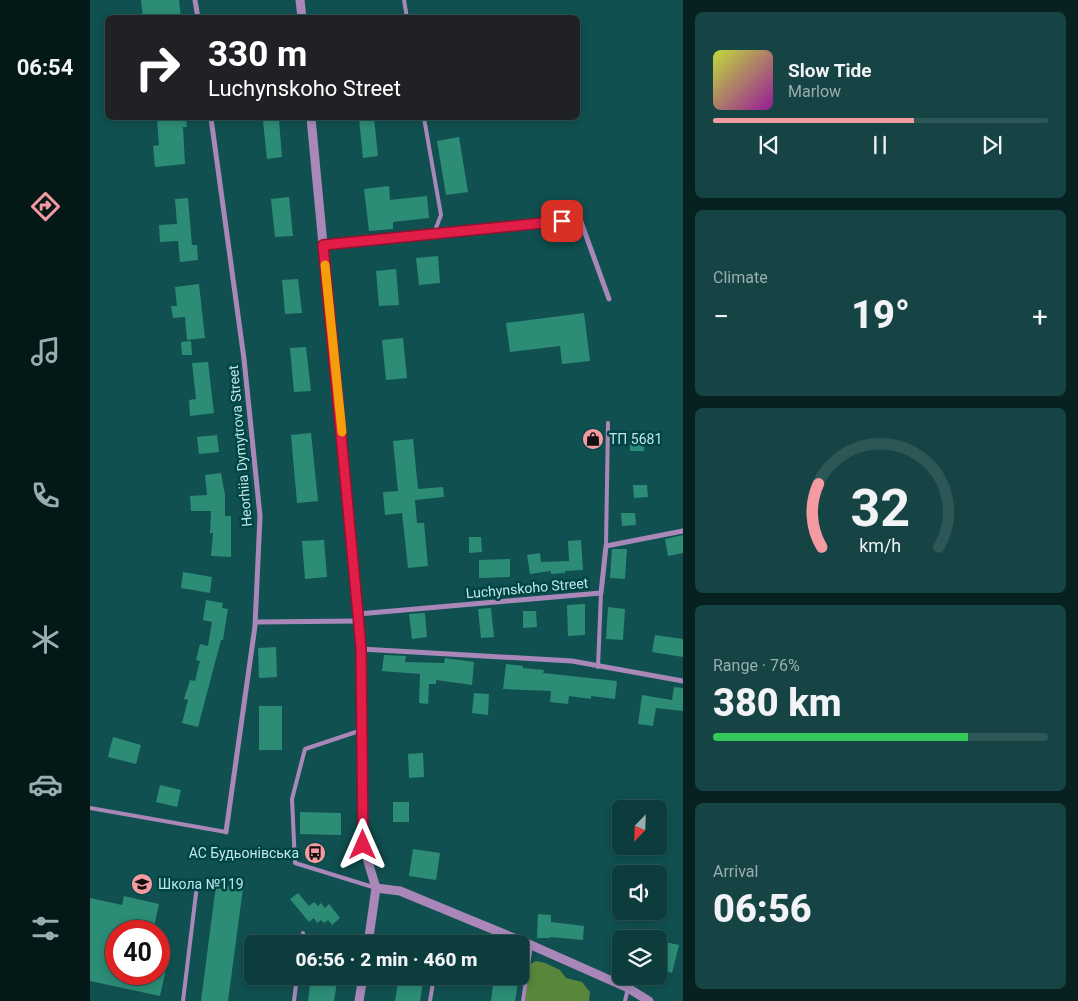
<!DOCTYPE html>
<html lang="en">
<head>
<meta charset="utf-8">
<style>
	body { margin:0; font-family:Roboto,sans-serif; background:#164343; color:#f1f3f6; height:100vh; display:flex; flex-direction:column; font-size:19px; white-space:nowrap }
	* { box-sizing:border-box; margin:0 }
	p { font-size:16px; color:#9aadaf }
	.icon { flex:none; width:28px; height:28px; fill:none; stroke:currentColor; stroke-width:2; stroke-linecap:round; stroke-linejoin:round }
	.map { position:relative; flex:1; overflow:hidden }
	.sheet { display:flex; flex-direction:column; gap:12px; padding:12px; background:#072121; width:395px }
	.sheet>* { flex:none }
	.hud { position:absolute; left:15px; top:15px; width:475px; height:105px; border-radius:8px; box-shadow:0 2px 8px #0003,0 0 0 1px #2d5656; background:#202124; color:#fff; overflow:hidden }
	.needle { width:32px; rotate:203deg }
	.controls { position:absolute; left:522px; top:800px; display:grid; gap:10px }
	.controls a { display:grid; place-items:center; width:55px; height:55px; border-radius:8px; background:#0d3c3c; box-shadow:0 2px 8px #0003,0 0 0 1px #2d5656; font-size:25px }
	.speed { position:absolute; left:15px; top:920px; display:flex; gap:10px; font-size:25px; font-weight:700; text-align:center }
	.speed>* { display:grid; place-content:center; width:65px; height:65px; border-radius:50%; background:#0d3c3c; box-shadow:0 2px 8px #0003,0 0 0 1px #2d5656; line-height:1 }
	.speed .limit { border:8px solid #d22; background:#fff; color:#111 }
	.pin { position:absolute; display:grid; place-items:center; width:42px; height:42px; color:#fff; margin:-21px; border-radius:10px; box-shadow:0 2px 8px #0006 }
	.me { position:absolute; width:55px; margin:-28px; rotate:0deg; stroke-linejoin:round; filter:drop-shadow(0 0 4px #0008) }
	.turn { display:flex; align-items:center; gap:18px; height:105px; padding:0 20px; font-size:22px }
	.turn .icon { width:65px; height:65px; stroke-width:2.5 }
	.turn b { display:block; font-size:35px; line-height:42px }
	.big { font-size:38px; font-weight:800; line-height:1.1 }
	.sheet .widget { flex:1; display:flex; flex-direction:column; justify-content:center; gap:8px; min-width:0; padding:0 18px; border-radius:8px; background:#164343 }
	.sheet .dial { align-items:center; gap:0 }
	.dial svg { height:130px; overflow:visible; fill:none; stroke:#2d5656; stroke-width:7; stroke-linecap:round; text-anchor:middle }
	.dial text { fill:#f1f3f6; stroke:none }
	.song { display:flex; align-items:center; gap:15px }
	.cover { width:60px; height:60px; border-radius:8px; background:linear-gradient(135deg,hsl(70 70% 55%),hsl(300 70% 35%)) }
	.played { height:5px; border-radius:2px; background:linear-gradient(90deg,#f49aa1 60%,#2d5656 60%) }
	.keys { display:flex; justify-content:space-around; direction:ltr }
	.heat { display:flex; justify-content:space-between; align-items:center; font-size:28px; direction:ltr }
	.charge { height:8px; border-radius:4px; background:linear-gradient(90deg,#34c759 76%,#2d5656 0) }
	.trip { position:absolute; left:154px; top:935px; width:285px; height:50px; border-radius:8px; background:#0d3c3c; box-shadow:0 2px 8px #0003,0 0 0 1px #2d5656; font-weight:800; line-height:50px; text-align:center }
	main { display:flex; flex:1; min-height:0 }
	.dock { display:flex; flex-direction:column; width:90px; justify-content:space-around; align-items:center; background:#051818; color:#9aadaf }
	.dock .icon { width:35px; height:35px }
	.dock .active { color:#f49aa1 }
	.dock b { font-size:22px; color:#f1f3f6 }
	.map>svg:first-child { display:block }
	.forest { fill:#58863a }
	.building { fill:#2c8c76 }
	.lines { fill:none; stroke-linecap:round; stroke-linejoin:round }
	.path { stroke:#5b908f; stroke-width:2; stroke-dasharray:4 2.5; stroke-linecap:butt }
	.service { stroke:#a988b9; stroke-width:4 }
	.minor { stroke:#a988b9; stroke-width:5 }
	.tertiary { stroke:#a988b9; stroke-width:9 }
	.route-casing { stroke:#92132f; stroke-width:12 }
	.route { stroke:#e11d48; stroke-width:9 }
	.slow { stroke:#f59e0b; stroke-width:9 }
	.labels { text-anchor:middle; dominant-baseline:central; stroke-width:5; stroke-linejoin:round; paint-order:stroke }
	.poi-label { font-size:14px; fill:#c2e7e6; stroke:#004545; text-anchor:start }
	.street-label { font-size:14px; fill:#c2e7e6; stroke:#004545 }
</style>
</head>
<body>
<main>
<nav class="dock">
<b>06:54</b>
<svg class="icon active" aria-label="directions" viewBox="0 0 24 24"><path d="M12 3l9 9-9 9-9-9zM9 14v-3h6M13 9l2 2-2 2"/></svg>
<svg class="icon" aria-label="music" viewBox="0 0 24 24"><path d="M9 18V5l10-2v13"/><circle cx="6" cy="18" r="3"/><circle cx="16" cy="16" r="3"/></svg>
<svg class="icon" aria-label="phone" viewBox="0 0 24 24"><path d="M5 4h4l2 5-3 2q2 4 5 5l2-3 5 2v4C11 20 4 13 5 4z"/></svg>
<svg class="icon" aria-label="climate" viewBox="0 0 24 24"><path d="M12 3v18M4 7l16 10M4 17L20 7"/></svg>
<svg class="icon" aria-label="car" viewBox="0 0 24 24"><path d="M5 17H2v-5l4-1 3-4h7l3 4 3 1v5h-3M9 17h6M6 11h13"/><circle cx="7" cy="17" r="2"/><circle cx="17" cy="17" r="2"/></svg>
<svg class="icon" aria-label="filters" viewBox="0 0 24 24"><path d="M4 7h16M4 17h16"/><circle cx="9" cy="7" r="2"/><circle cx="15" cy="17" r="2"/></svg>
</nav>
<div class="map">
<svg width="593" height="1001" viewBox="0 0 593 1001">
	<rect width="100%" height="100%" fill="#115050"/>
	<path class="forest" d="M446 961 455 963 470 970 476 978 492 982 500 992 499 1001H435L440 964Z"/>
	<g class="building">
		<path d="M51 0H89L91 18H53Z"/>
		<path d="M96 118 97 127H93L95 164 65 167 63 146 69 145 67 120Z"/>
		<path d="M269 118H284L288 156 273 158Z"/>
		<path d="M189 120 192 157 177 159 173 121Z"/>
		<path d="M369 137 378 192 356 195 347 141Z"/>
		<path d="M299 186 300 200 337 196 339 218 303 222V229L279 231 274 189Z"/>
		<path d="M199 197 203 236 185 237 181 199Z"/>
		<path d="M98 198 102 245H107L108 260 90 262 88 241 70 242 69 225 87 224 85 199Z"/>
		<path d="M348 256 350 283 329 285 326 258Z"/>
		<path d="M306 269 309 305 289 306 286 271Z"/>
		<path d="M208 279 212 313 195 314 192 280Z"/>
		<path d="M109 284 115 338 97 340 95 317 83 318 81 306H87L85 287Z"/>
		<path d="M494 313 500 361 472 364 470 346 420 352 416 323Z"/>
		<path d="M313 338 317 378 296 380 292 340Z"/>
		<path d="M101 341 102 355H92L91 342Z"/>
		<path d="M216 347 221 391 204 392 200 348Z"/>
		<path d="M118 362 124 413 100 416 99 400 106 399 102 363Z"/>
		<path d="M221 433 228 501 207 503 201 435Z"/>
		<path d="M127 435 129 452 109 454 107 437Z"/>
		<path d="M554 438V451H540V439Z"/>
		<path d="M323 439 328 489 353 487 354 497 325 500 327 523H334L338 566 318 568 312 513 295 515 293 492 308 491 303 441Z"/>
		<path d="M131 473 135 495V516H141V557L121 556 123 533H120L121 511H101L100 496 117 495 115 475Z"/>
		<path d="M543 485H557L558 497 544 498Z"/>
		<path d="M531 513H545L546 525 532 526Z"/>
		<path d="M593 535V553L578 556 575 539Z"/>
		<path d="M379 537H391L392 552 379 553Z"/>
		<path d="M234 540 237 577 215 579 212 541Z"/>
		<path d="M491 540 493 570 475 571V573L461 574V571L440 574 437 555 450 553 451 562 479 561 478 541Z"/>
		<path d="M522 549H537L535 579 520 578Z"/>
		<path d="M420 559V577L389 578V560Z"/>
		<path d="M93 572 122 577 120 593 91 588Z"/>
		<path d="M116 600 133 603 132 608 138 609 133 640H131L108 727 92 723 98 700 94 699 100 680 105 681 110 661 106 660 110 644 118 646 122 622 113 620Z"/>
		<path d="M495 604V635L478 636 477 605Z"/>
		<path d="M518 607 535 609 533 640 516 639Z"/>
		<path d="M401 608 404 637 391 638 388 609Z"/>
		<path d="M433 611H446L447 627 433 628Z"/>
		<path d="M335 613 337 637 322 639 319 614Z"/>
		<path d="M565 635 593 639V657L562 652Z"/>
		<path d="M186 647 187 677 169 678 168 648Z"/>
		<path d="M294 655 316 656 315 662 354 663 355 658 384 662 382 685 346 680V684H339L338 704 329 703 330 674 292 671Z"/>
		<path d="M416 664 433 666V668L454 670 453 673 527 681 525 699 501 696V699L479 696 478 704 460 702 461 691 413 689Z"/>
		<path d="M584 687 593 688V711L566 708 563 726 548 724 552 695 582 700Z"/>
		<path d="M384 693 399 694 398 715 382 713Z"/>
		<rect x="169" y="706" width="23" height="44"/>
		<path d="M23 737 51 745 46 764 18 757Z"/>
		<path d="M333 753 334 777 319 778 318 754Z"/>
		<path d="M70 785 91 790 87 807 66 802Z"/>
		<rect x="303" y="802" width="16" height="20"/>
		<path d="M210 812 251 813V835L210 834Z"/>
		<path d="M323 849 350 853 346 880 319 876Z"/>
		<path d="M126 885 153 888 138 1001H111Z"/>
		<path d="M208 893 219 906 224 902 228 906 231 903 235 908 239 904 250 918 242 925 238 920 234 923 231 920 227 923 224 918 219 922 200 899Z"/>
		<path d="M34 896 69 904 63 931H51L36 928V931H26V974H69V953L79 955 70 996 0 981V898L32 905Z"/>
		<path d="M448 914 461 915V922L494 926 493 940 460 937V938H447Z"/>
		<path d="M575 942 589 945 582 973 569 969Z"/>
		<path d="M221 976H248L244 1001H218Z"/>
		<path d="M309 976H334L330 1001H305Z"/>
		<path d="M404 976H429L425 1001H401Z"/>
	</g>
	<g class="lines">
		<path class="path" d="M349 944C360 934 380 940 392 944"/>
		<g class="service">
			<path d="M314 0 317 18"/>
			<path d="M334 118 351 215 344 233"/>
			<path d="M516 546 518 423"/>
			<path d="M508 667 511 593"/>
			<path d="M272 730 215 749 202 799 205 863 286 888"/>
			<path d="M0 808 136 832"/>
			<path d="M212 944 213 933"/>
			<path d="M93 1001 107 885"/>
			<path d="M204 1001 207 976"/>
			<path d="M340 1001 344 976"/>
			<path d="M433 1001 441 945"/>
			<path d="M535 1001 538 988"/>
		</g>
		<g class="minor">
			<path d="M105 0 108 18"/>
			<path d="M121 118 154 359 170 516 165 626 136 832"/>
			<path d="M233 245 490 219 519 299"/>
			<path d="M268 614 511 593 516 546 593 531"/>
			<path d="M166 622 268 621"/>
			<path d="M271 649 482 661 593 681"/>
		</g>
		<g class="tertiary">
			<path d="M210 0 212 18"/>
			<path d="M221 118 268 614 271 649 273 845 286 888 278 944"/>
			<path d="M286 888 310 891 441 945 538 988 559 1001"/>
			<path d="M269 1001 273 976"/>
		</g>
	</g>
	<g class="lines">
		<g class="route-casing">
			<path id="route" d="M273 845 271 649 268 614 233 245 472 221"/>
		</g>
		<use href="#route" class="route"/>
		<path class="slow" d="M235 265 252 432"/>
	</g>
	<defs>
		<g id="shop-disc" transform="scale(1.125)"><circle r="9.5" fill="#f49aa1" stroke="#004545"/><path d="M-5-2.5h2.3a2.7 3.5 0 0 1 5.4 0H5L5.5 6h-11ZM-1.5-2.5h3a1.5 2.3 0 0 0-3 0Z" fill="#111"/></g>
		<g id="bus-disc" transform="scale(1.125)"><circle r="9.5" fill="#f49aa1" stroke="#004545"/><path d="M-5-6H5V4H4V6H2V4H-2V6H-4V4H-5ZM-3.5-4V0h7V-4ZM-3.5 1.2v1.5H-2V1.2ZM2 1.2v1.5H3.5V1.2Z" fill="#111"/></g>
		<g id="school-disc" transform="scale(1.125)"><circle r="9.5" fill="#f49aa1" stroke="#004545"/><path d="M0-5L7-2L0 1L-7-2ZM-4 1L0 2.5L4 1V4Q0 6-4 4Z" fill="#111"/></g>
	</defs>
	<g fill-rule="evenodd">
		<use href="#shop-disc" x="503" y="439"/>
		<use href="#bus-disc" x="225" y="853"/>
		<use href="#school-disc" x="52" y="884"/>
	</g>
	<g class="labels">
		<g class="poi-label">
			<text x="519" y="439">ТП 5681</text>
			<text x="209" y="853" text-anchor="end">АС Будьонівська</text>
			<text x="68" y="884">Школа №119</text>
		</g>
		<g class="street-label">
			<text transform="translate(150 446) rotate(-95)">Heorhiia Dymytrova Street</text>
			<text transform="translate(437 588) rotate(-5)">Luchynskoho Street</text>
		</g>
	</g>
</svg>
<div class="controls">
<a><svg class="needle" viewBox="-14 -14 28 28"><path d="M0-13l5 13h-10z" fill="#e53935"/><path d="M0 13l5-13h-10z" fill="#9aadaf"/></svg></a>
<a><svg class="icon" aria-label="sound" viewBox="0 0 24 24"><path d="M4 9h4l5-4v14l-5-4H4zM17 9q2 3 0 6"/></svg></a>
<a><svg class="icon" aria-label="layers" viewBox="0 0 24 24"><path d="M12 4l9 5-9 5-9-5zM3 14l9 5 9-5"/></svg></a>
</div>
<div class="speed"><div class="limit">40</div></div>
<div class="pin" style="left:472px;top:221px;background:#d93025"><svg class="icon" aria-label="arrive" viewBox="0 0 24 24"><path d="M6 21V4h12l-3 4 3 4H6"/></svg></div>
<svg class="me" style="left:273px;top:845px" viewBox="-20 -20 40 40"><path d="M0-17L14 15 0 8-14 15z" fill="#e11d48" stroke="#fff" stroke-width="4"/></svg>
<div class="trip">06:56 · 2 min · 460 m</div>
<div class="hud">
<div class="turn"><svg class="icon" aria-label="right" viewBox="0 0 24 24"><path d="M7 20v-9h11M14 6l5 5-5 5"/></svg><div><b>330 m</b>Luchynskoho Street</div></div>
</div>
</div>
<section class="sheet">
<div class="widget">
<div class="song"><i class="cover"></i><div><b>Slow Tide</b><p>Marlow</p></div></div>
<div class="played"></div>
<div class="keys"><svg class="icon" aria-label="previous" viewBox="0 0 24 24"><path d="M18 5L8 12l10 7zM5 5v14"/></svg><svg class="icon" aria-label="pause" viewBox="0 0 24 24"><path d="M8 5v14M16 5v14"/></svg><svg class="icon" aria-label="next" viewBox="0 0 24 24"><path d="M6 5l10 7-10 7zM19 5v14"/></svg></div>
</div>
<div class="widget"><p>Climate</p>
<div class="heat"><a>−</a><b class="big">19°</b><a>+</a></div>
</div>
<div class="widget dial"><svg viewBox="0 0 100 80">
<path d="M14 69A42 42 0 1 1 86 69"/>
<path d="M14 69A42 42 0 0 1 12 30" stroke="#f49aa1"/>
<text x="50" y="56" font-size="32" font-weight="700">32</text>
<text x="50" y="72" font-size="11">km/h</text>
</svg></div>
<div class="widget"><p>Range · 76%</p><b class="big">380 km</b><div class="charge"></div></div>
<div class="widget"><p>Arrival</p><b class="big">06:56</b></div>
</section>
</main>
</body>
</html>
